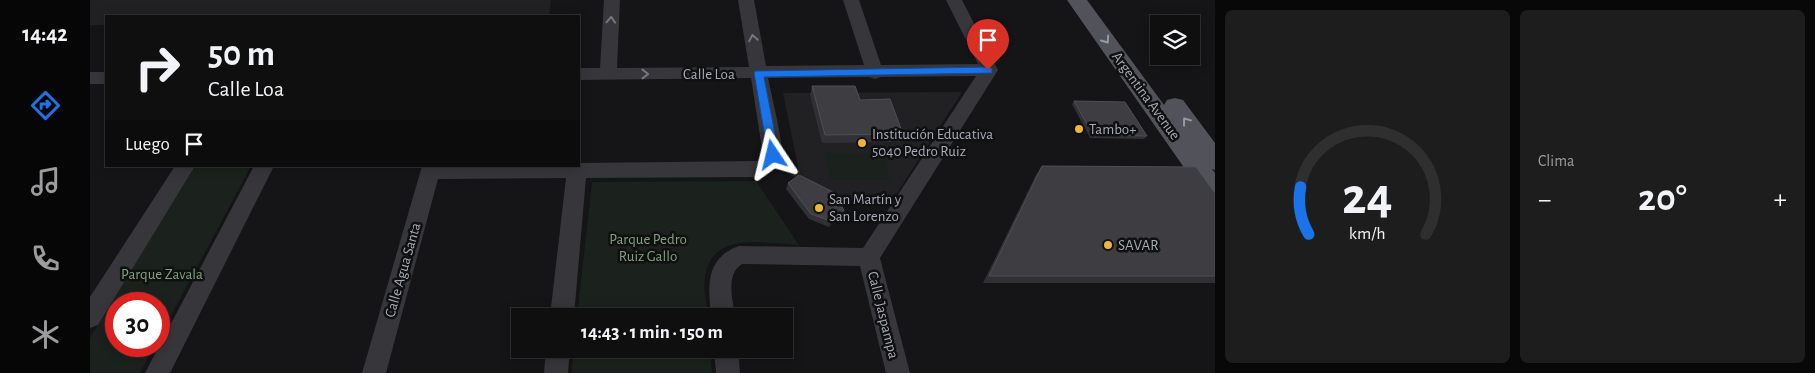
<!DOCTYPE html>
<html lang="es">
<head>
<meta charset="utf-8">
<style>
	body { margin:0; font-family:"Alegreya Sans",sans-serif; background:#1e1d1e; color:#f1f3f6; height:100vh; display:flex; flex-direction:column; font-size:19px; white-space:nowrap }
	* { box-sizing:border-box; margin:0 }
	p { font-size:16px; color:#9c9c9f }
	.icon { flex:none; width:28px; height:28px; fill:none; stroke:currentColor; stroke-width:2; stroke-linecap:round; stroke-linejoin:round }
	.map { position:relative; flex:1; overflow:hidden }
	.sheet { display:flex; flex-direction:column; gap:10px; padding:10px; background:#090809; width:600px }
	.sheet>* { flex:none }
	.hud { position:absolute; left:15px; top:15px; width:475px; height:152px; border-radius:0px; box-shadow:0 2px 12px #0003,0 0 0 1px #302f30; background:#100f10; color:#f1f3f6; overflow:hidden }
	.tools { position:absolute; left:1060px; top:15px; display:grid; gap:10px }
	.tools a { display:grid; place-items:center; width:50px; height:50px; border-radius:0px; background:#100f10; box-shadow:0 2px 12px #0003,0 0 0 1px #302f30; font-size:25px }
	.speed { position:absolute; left:15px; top:292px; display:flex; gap:10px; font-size:25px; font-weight:700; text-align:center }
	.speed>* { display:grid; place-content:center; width:65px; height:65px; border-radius:50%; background:#100f10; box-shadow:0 2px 12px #0003,0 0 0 1px #302f30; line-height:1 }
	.speed .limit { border:8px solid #d22; background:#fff; color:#111 }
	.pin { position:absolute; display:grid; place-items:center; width:42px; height:42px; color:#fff; margin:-51px -21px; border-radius:50% 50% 50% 0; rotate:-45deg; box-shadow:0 0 5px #0007 }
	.pin .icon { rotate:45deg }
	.me { position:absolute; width:55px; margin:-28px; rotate:350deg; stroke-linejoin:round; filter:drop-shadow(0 0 4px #0008) }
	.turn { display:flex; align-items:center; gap:18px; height:105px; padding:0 20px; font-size:22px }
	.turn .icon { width:65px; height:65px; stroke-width:2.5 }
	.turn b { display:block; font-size:35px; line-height:42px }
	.then { display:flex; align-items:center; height:48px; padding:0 20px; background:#0003; gap:10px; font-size:19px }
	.big { font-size:38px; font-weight:700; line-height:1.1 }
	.sheet .tile { flex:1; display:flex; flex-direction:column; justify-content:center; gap:8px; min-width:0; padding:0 18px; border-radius:8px; background:#1e1d1e }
	.sheet .dial { align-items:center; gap:0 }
	.dial svg { height:130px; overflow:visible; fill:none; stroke:#302f30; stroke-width:7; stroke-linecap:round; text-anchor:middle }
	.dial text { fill:#f1f3f6; stroke:none }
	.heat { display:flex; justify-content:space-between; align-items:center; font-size:28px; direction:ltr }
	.sheet .tiles { flex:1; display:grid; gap:10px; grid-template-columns:repeat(2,1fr) }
	.trip { position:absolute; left:421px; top:308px; width:282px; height:50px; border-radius:0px; background:#100f10; box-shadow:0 2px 12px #0003,0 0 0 1px #302f30; font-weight:700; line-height:50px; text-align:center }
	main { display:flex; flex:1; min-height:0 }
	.dock { display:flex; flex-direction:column; width:90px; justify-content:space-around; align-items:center; background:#060606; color:#9c9c9f }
	.dock .icon { width:35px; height:35px }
	.dock .active { color:#1a73e8 }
	.dock b { font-size:22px; color:#f1f3f6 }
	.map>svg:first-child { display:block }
	.built { fill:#212123 }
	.green { fill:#1b211c }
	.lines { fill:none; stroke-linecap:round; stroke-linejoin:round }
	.minor { fill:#36363b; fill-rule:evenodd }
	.major { fill:#52535a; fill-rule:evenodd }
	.wall { fill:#313034 }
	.shaded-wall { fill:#201f22 }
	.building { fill:#3d3d42; stroke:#4e4f54 }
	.oneway { stroke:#74767f }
	.oneway2 { stroke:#9599a4 }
	.route { fill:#1a73e8; stroke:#114b97 }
	.poi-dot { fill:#efb634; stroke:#101011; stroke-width:2 }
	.labels { text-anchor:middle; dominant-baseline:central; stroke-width:5; stroke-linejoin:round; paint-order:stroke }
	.street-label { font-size:15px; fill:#a6abb6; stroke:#101011 }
	.poi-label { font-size:15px; fill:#a6abb6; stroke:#101011; text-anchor:start }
	.park-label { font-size:15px; fill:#7ea181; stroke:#101011 }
</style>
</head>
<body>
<main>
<nav class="dock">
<b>14:42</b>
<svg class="icon active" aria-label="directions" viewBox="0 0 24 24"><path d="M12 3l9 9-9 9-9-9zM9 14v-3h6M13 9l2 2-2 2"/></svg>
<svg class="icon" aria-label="music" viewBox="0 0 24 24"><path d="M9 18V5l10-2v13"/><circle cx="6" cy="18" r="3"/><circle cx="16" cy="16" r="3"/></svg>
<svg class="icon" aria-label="phone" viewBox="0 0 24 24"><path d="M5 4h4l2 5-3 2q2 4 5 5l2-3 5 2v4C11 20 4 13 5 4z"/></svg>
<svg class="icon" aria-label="climate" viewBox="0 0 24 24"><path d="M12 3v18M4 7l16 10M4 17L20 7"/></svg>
</nav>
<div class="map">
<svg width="1125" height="373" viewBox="0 0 1125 373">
	<rect width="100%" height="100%" fill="#151416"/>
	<g class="built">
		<path d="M0 0H461L459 16H16V25H0Z"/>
		<path d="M872 92 802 201 760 203 700 175 708 166 693 93Z"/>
	</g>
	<g class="green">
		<path d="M735 153H792L800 180H741Z"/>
		<path d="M105 166H161L69 338V304H26V346H64L50 373H0V338Z"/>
		<path d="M666 181 709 245C674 244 622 230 615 277 613 289 617 304 618 316H487L502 182Z"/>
		<path d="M484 349H620L622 373H481Z"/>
	</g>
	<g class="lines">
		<g class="minor">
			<path d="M514 0H530L527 68 659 67 648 0H664L676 66 774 65 753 0H769L791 65 888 64 856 0H872L908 70 790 258 820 373H796L770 266 652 264C635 275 643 300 645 316H621C618 286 615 258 649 246L773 248 886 76 791 77 785 79 779 77 678 78C681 92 694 147 692 156 689 168 681 173 670 177L496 178 484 316H460L476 178 348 179 296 373H272L332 166H489V163L667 161 673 155 661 78 489 80V68H510Z"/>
			<rect x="0" y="72" width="16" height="12"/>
			<path d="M85 166H105L8 325 0 328V297Z"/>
			<path d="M164 166H184L80 373H55Z"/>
			<path d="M456 349H480L478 373H454Z"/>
			<path d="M624 349H648L650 373H626Z"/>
		</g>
		<path class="major" d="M977 0H997L1074 105 1077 100 1085 98 1093 100 1125 143V170L1122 169 1125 173V202L1116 199Z"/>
	</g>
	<g class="wall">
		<path d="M722 86 813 134 810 142 732 143 720 95Z"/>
		<path d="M984 101 1057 136 1054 139 1000 138 982 104Z"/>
		<path d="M952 166 1125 193V283H893L946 175Z"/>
		<path d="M698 183 754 211 752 216 739 227 719 219 696 189Z"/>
	</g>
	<path class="shaded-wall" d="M754 211 752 216 739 227 741 221Z"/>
	<g class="building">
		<path d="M722 86H765L770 100 800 99 813 134 735 135Z"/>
		<path d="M984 101 1035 102 1057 136 1003 135Z"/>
		<path d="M952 166 1106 167 1124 192 1125 193V276H899Z"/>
		<path d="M709 175 747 194 754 211 741 221 721 214 698 183Z"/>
	</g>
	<defs><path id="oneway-chevron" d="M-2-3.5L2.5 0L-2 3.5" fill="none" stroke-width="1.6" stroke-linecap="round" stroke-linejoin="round" transform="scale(1.25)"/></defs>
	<g class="oneway">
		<use href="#oneway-chevron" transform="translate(521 20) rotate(-87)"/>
		<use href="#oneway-chevron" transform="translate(663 38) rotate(-100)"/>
		<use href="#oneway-chevron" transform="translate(555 74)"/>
	</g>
	<g class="oneway2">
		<use href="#oneway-chevron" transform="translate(1016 40) rotate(55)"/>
		<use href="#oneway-chevron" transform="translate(1096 121) rotate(-127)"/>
	</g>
	<path class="route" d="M898 67 902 68V73L674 77 689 155 683 159 678 155 664 73 665 71Z"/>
	<g class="poi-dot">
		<circle cx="989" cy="129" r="5"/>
		<circle cx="772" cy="143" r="5"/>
		<circle cx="729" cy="208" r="5"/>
		<circle cx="1018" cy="245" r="5"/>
	</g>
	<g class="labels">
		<g class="street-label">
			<text x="619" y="74">Calle Loa</text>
			<text transform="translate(1056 96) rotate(54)">Argentina Avenue</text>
			<text transform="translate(313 270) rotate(-74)">Calle Agua Santa</text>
			<text transform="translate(793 315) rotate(76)">Calle Jaspampa</text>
		</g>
		<g class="poi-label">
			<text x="999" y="129">Tambo+</text>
			<text x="782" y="134">Institución Educativa<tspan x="782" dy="17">5040 Pedro Ruiz</tspan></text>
			<text x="739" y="199">San Martín y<tspan x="739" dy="17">San Lorenzo</tspan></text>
			<text x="1028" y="245">SAVAR</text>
		</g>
		<g class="park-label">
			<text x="558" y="239">Parque Pedro<tspan x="558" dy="17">Ruiz Gallo</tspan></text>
			<text x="72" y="274">Parque Zavala</text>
		</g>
	</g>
</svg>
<div class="tools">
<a><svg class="icon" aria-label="layers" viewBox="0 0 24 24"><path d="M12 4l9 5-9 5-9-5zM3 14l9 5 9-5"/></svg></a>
</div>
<div class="speed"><div class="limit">30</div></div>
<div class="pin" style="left:898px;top:70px;background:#d93025"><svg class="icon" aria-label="arrive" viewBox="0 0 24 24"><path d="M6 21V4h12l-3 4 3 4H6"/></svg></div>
<svg class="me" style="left:683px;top:155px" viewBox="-20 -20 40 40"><path d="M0-17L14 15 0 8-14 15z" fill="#1a73e8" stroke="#fff" stroke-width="4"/></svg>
<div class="trip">14:43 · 1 min · 150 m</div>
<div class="hud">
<div class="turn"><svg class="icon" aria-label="right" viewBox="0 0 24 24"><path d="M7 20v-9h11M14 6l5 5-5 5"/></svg><div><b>50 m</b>Calle Loa</div></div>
<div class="then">Luego<svg class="icon" aria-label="arrive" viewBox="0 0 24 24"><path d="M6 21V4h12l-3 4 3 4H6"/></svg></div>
</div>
</div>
<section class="sheet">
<div class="tiles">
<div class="tile dial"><svg viewBox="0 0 100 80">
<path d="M14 69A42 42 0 1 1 86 69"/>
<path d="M14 69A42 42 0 0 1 9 40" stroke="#1a73e8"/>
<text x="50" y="56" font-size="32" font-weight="700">24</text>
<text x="50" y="72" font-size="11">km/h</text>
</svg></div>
<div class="tile"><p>Clima</p>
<div class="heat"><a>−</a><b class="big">20°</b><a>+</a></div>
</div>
</div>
</section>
</main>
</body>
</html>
